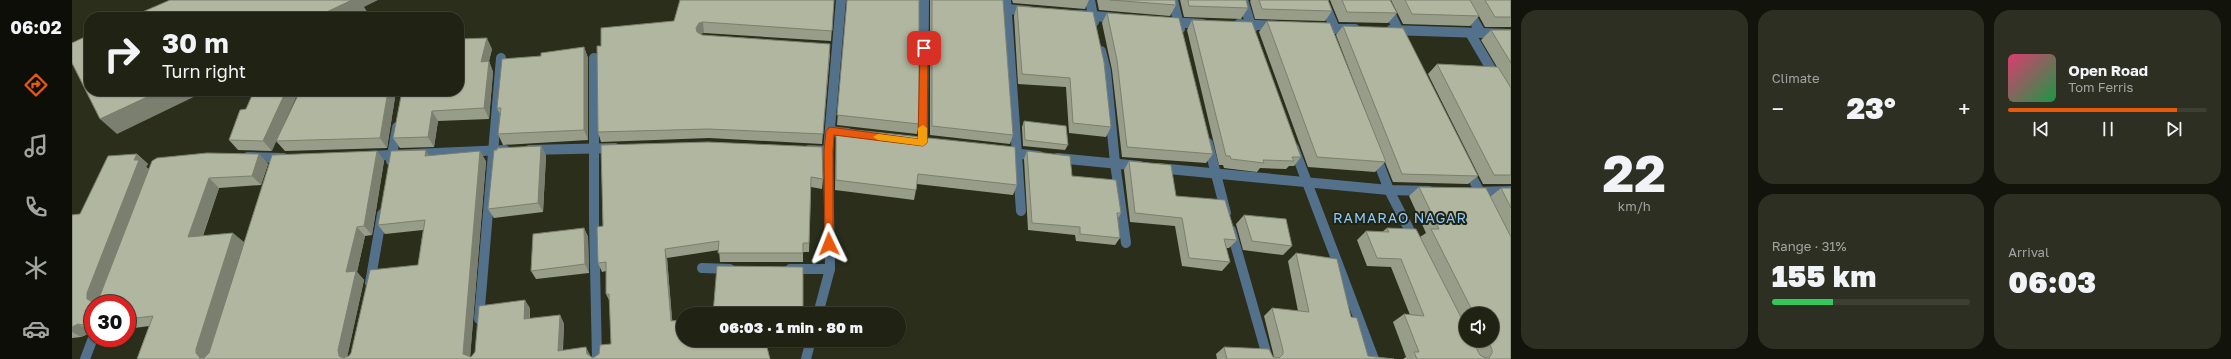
<!DOCTYPE html>
<html lang="en">
<head>
<meta charset="utf-8">
<style>
	body { margin:0; font-family:"Golos Text",sans-serif; background:#2d2f22; color:#f1f3f6; height:100vh; display:flex; flex-direction:column; font-size:15px; white-space:nowrap }
	* { box-sizing:border-box; margin:0 }
	p { font-size:13px; color:#a2a4a0 }
	.icon { flex:none; width:22px; height:22px; fill:none; stroke:currentColor; stroke-width:2; stroke-linecap:round; stroke-linejoin:round }
	.map { position:relative; flex:1; overflow:hidden }
	.details { display:flex; flex-direction:column; gap:10px; padding:10px; background:#12130b; width:720px }
	.details>* { flex:none }
	.guide { position:absolute; left:12px; top:12px; width:380px; height:84px; border-radius:16px; box-shadow:0 1px 3px #0004,0 0 0 1px #3d3f34; background:#202214; color:#f1f3f6; overflow:hidden }
	.controls { position:absolute; left:1387px; top:307px; display:grid; gap:8px }
	.controls a { display:grid; place-items:center; width:40px; height:40px; border-radius:50%; background:#202214; box-shadow:0 1px 3px #0004,0 0 0 1px #3d3f34; font-size:20px }
	.speed { position:absolute; left:12px; top:295px; display:flex; gap:8px; font-size:20px; font-weight:700; text-align:center }
	.speed>* { display:grid; place-content:center; width:52px; height:52px; border-radius:50%; background:#202214; box-shadow:0 1px 3px #0004,0 0 0 1px #3d3f34; line-height:1 }
	.speed .limit { border:6px solid #d22; background:#fff; color:#111 }
	.pin { position:absolute; display:grid; place-items:center; width:34px; height:34px; color:#fff; margin:-17px; border-radius:8px; box-shadow:0 2px 6px #0006 }
	.me { position:absolute; width:44px; margin:-22px; rotate:358deg; stroke-linejoin:round; filter:drop-shadow(0 0 3px #0008) }
	.turn { display:flex; align-items:center; gap:14px; height:84px; padding:0 12px; font-size:18px }
	.turn .icon { width:52px; height:52px; stroke-width:2.5 }
	.turn b { display:block; font-size:28px; line-height:34px }
	.big { font-size:30px; font-weight:800; line-height:1.1 }
	.details .tile { flex:1; display:flex; flex-direction:column; justify-content:center; gap:6px; min-width:0; padding:0 14px; border-radius:16px; background:#2d2f22 }
	.details .dial { align-items:center; gap:0 }
	.dial b { font-size:52px; line-height:1 }
	.song { display:flex; align-items:center; gap:12px }
	.cover { width:48px; height:48px; border-radius:6px; background:linear-gradient(135deg,hsl(340 70% 55%),hsl(140 70% 35%)) }
	.played { height:4px; border-radius:2px; background:linear-gradient(90deg,#ea580c 85%,#3d3f34 85%) }
	.keys { display:flex; justify-content:space-around; direction:ltr }
	.heat { display:flex; justify-content:space-between; align-items:center; font-size:22px; direction:ltr }
	.charge { height:6px; border-radius:3px; background:linear-gradient(90deg,#34c759 31%,#3d3f34 0) }
	.details .tiles { flex:1; display:grid; gap:10px; grid-template-columns:repeat(3,1fr) }
	.tile:first-child { grid-row:span 2 }
	.trip { position:absolute; left:604px; top:307px; width:230px; height:40px; border-radius:20px; background:#202214; box-shadow:0 1px 3px #0004,0 0 0 1px #3d3f34; font-weight:800; line-height:40px; text-align:center }
	main { display:flex; flex:1; min-height:0 }
	.menu { display:flex; flex-direction:column; width:72px; justify-content:space-around; align-items:center; background:#0d0e08; color:#a2a4a0 }
	.menu .icon { width:28px; height:28px }
	.menu .on { color:#ea580c }
	.menu b { font-size:18px; color:#f1f3f6 }
	.map>svg:first-child { display:block }
	.lines { fill:none; stroke-linecap:round; stroke-linejoin:round }
	.minor { stroke:#54718c; stroke-width:10 }
	.wall { fill:#979d89; fill-rule:evenodd }
	.shaded-wall { fill:#7b7f6f }
	.building { fill:#b0b69f; stroke:#7b7f6f }
	.route { fill:#ea580c; stroke:#983908 }
	.slow { fill:#f59e0b }
	.labels { text-anchor:middle; dominant-baseline:central; stroke-width:4; stroke-linejoin:round; paint-order:stroke }
	.neighbourhood-label { font-size:14px; letter-spacing:1px; fill:#8bc8ff; stroke:#202411 }
</style>
</head>
<body>
<main>
<nav class="menu">
<b>06:02</b>
<svg class="icon on" aria-label="directions" viewBox="0 0 24 24"><path d="M12 3l9 9-9 9-9-9zM9 14v-3h6M13 9l2 2-2 2"/></svg>
<svg class="icon" aria-label="music" viewBox="0 0 24 24"><path d="M9 18V5l10-2v13"/><circle cx="6" cy="18" r="3"/><circle cx="16" cy="16" r="3"/></svg>
<svg class="icon" aria-label="phone" viewBox="0 0 24 24"><path d="M5 4h4l2 5-3 2q2 4 5 5l2-3 5 2v4C11 20 4 13 5 4z"/></svg>
<svg class="icon" aria-label="climate" viewBox="0 0 24 24"><path d="M12 3v18M4 7l16 10M4 17L20 7"/></svg>
<svg class="icon" aria-label="car" viewBox="0 0 24 24"><path d="M5 17H2v-5l4-1 3-4h7l3 4 3 1v5h-3M9 17h6M6 11h13"/><circle cx="7" cy="17" r="2"/><circle cx="17" cy="17" r="2"/></svg>
</nav>
<div class="map">
<svg width="1439" height="359" viewBox="0 0 1439 359">
	<rect width="100%" height="100%" fill="#2a2e1b"/>
	<g class="lines">
		<g class="minor">
			<path d="M934 0 949 211"/>
			<path d="M1018 0 1022 22"/>
			<path d="M1101 0 1108 29"/>
			<path d="M1171 0 1180 29"/>
			<path d="M1251 0 1263 29"/>
			<path d="M1312 0 1328 34"/>
			<path d="M1390 0 1409 33"/>
			<path d="M935 9 957 11"/>
			<path d="M1009 15 1045 18"/>
			<path d="M1095 22 1131 24"/>
			<path d="M1167 24 1205 26"/>
			<path d="M1249 29H1283"/>
			<path d="M1319 30 1439 34"/>
			<path d="M1398 33 1439 103"/>
			<path d="M1029 51 1034 71 1043 163 1054 243"/>
			<path d="M522 58V221L525 359"/>
			<path d="M758 131 776 133"/>
			<path d="M851 143 852 0"/>
			<path d="M1136 143 1154 213"/>
			<path d="M1222 148 1302 359"/>
			<path d="M457 150 543 148"/>
			<path d="M737 150 756 151"/>
			<path d="M931 152 967 156"/>
			<path d="M296 156 433 150"/>
			<path d="M1304 156 1317 190 1342 239"/>
			<path d="M176 157 212 158"/>
			<path d="M985 158 1068 166"/>
			<path d="M319 161 325 127"/>
			<path d="M1086 168 1317 190 1357 191"/>
			<path d="M1395 168 1410 196"/>
			<path d="M1403 192 1439 191"/>
			<path d="M1159 230 1196 359"/>
			<path d="M630 268 658 269"/>
			<path d="M718 269H758"/>
			<path d="M298 283 310 214"/>
			<path d="M746 314 758 269 756 151 769 0"/>
			<path d="M407 319 429 58"/>
			<path d="M13 359 21 338"/>
			<path d="M734 359 739 340"/>
		</g>
	</g>
	<g class="wall">
		<path d="M762 0 759 41 632 33 628 34 630 35 758 54 750 144 637 138 529 142 526 132 529 46 602 21Z"/>
		<path d="M775 0 847 124 845 134 765 125Z"/>
		<path d="M858 0H931L941 135 938 144 858 135Z"/>
		<path d="M940 0H1017L1013 9 941 3Z"/>
		<path d="M1025 0H1103L1104 5 1098 16 1027 10Z"/>
		<path d="M1108 0H1174L1176 8 1169 19 1112 17Z"/>
		<path d="M1179 0H1256L1260 11 1253 21 1183 19 1178 1Z"/>
		<path d="M1258 0H1318L1325 13 1316 23 1267 22Z"/>
		<path d="M1319 0H1439V27H1413L1407 16 1398 26 1331 24Z"/>
		<path d="M945 6 1039 127 1034 137 997 133 994 87 946 84 942 16Z"/>
		<path d="M1035 13 1141 154 1134 163 1050 157 1040 70 1030 23Z"/>
		<path d="M1120 20 1229 157 1222 166H1217L1214 169 1188 168 1185 172 1152 168 1151 165H1147L1115 30Z"/>
		<path d="M1195 21 1300 128 1264 35 1271 26 1406 176 1396 184 1321 182 1313 162 1303 172 1236 167 1187 32Z"/>
		<path d="M1419 30H1439V184H1411L1356 74 1365 64 1425 67 1409 40Z"/>
		<path d="M512 47 516 58V140L431 145 426 134 428 114 425 108 469 56Z"/>
		<path d="M420 49 417 61 421 72 417 119 366 121 362 147 328 148 321 138Z"/>
		<path d="M324 91 315 148 213 151 204 141Z"/>
		<path d="M174 109 200 151 166 150 157 140Z"/>
		<path d="M952 121 996 145 993 150 951 146 950 127Z"/>
		<path d="M764 128 945 185 941 195 845 184 844 190 842 200 763 190 764 138Z"/>
		<path d="M529 145 751 179 750 189 739 187 737 252H731V262H648L647 250 595 258 600 321 611 340H731L730 347H695L698 359H65L77 326 55 329V304H21V332L9 337 0 338V215L8 214 65 154 76 164 74 167 77 169 187 154 196 164 189 185 147 188 131 236 172 242 147 319 305 151 312 161 300 235 293 236 285 272 292 280 275 357 277 356 346 265 351 230 313 234 306 225 357 156 414 161 398 357H399L458 308V319L488 315 492 324 491 350 518 355 519 357 521 358 527 354 539 344 538 302 534 294V271L530 272 526 263 531 226Z"/>
		<path d="M469 146 474 156 471 212 422 218 416 209Z"/>
		<path d="M955 151 1000 176 1049 213 1046 218 1048 238 1043 245 1004 241 1003 235 956 230 952 159Z"/>
		<path d="M1057 161 1165 240 1157 248H1154L1158 262 1150 271 1110 266 1103 226 1058 222 1052 170Z"/>
		<path d="M1347 187 1418 197 1429 188H1439V359H1331L1334 357 1321 322 1332 314 1338 315 1319 267 1295 266 1285 240 1294 231 1310 232 1315 228 1348 237 1354 233 1337 196ZM1394 314H1420V340H1394Z"/>
		<path d="M1172 215 1220 246 1211 255 1171 250 1164 224Z"/>
		<path d="M512 228 516 237 517 273 464 279 459 271Z"/>
		<path d="M1224 253 1279 317 1296 356 1322 359H1145L1144 354 1152 347 1202 357 1192 316 1200 308 1226 311 1216 261Z"/>
	</g>
	<g class="shaded-wall">
		<path d="M280 0H306L292 7 296 13 287 17H244Z"/>
		<path d="M631 22 632 33H629L626 38 624 28 627 23Z"/>
		<path d="M415 38 420 49 417 61 421 72 417 119 412 108 409 62Z"/>
		<path d="M512 47 516 58V140L512 130Z"/>
		<path d="M88 91H134L45 134 28 119Z"/>
		<path d="M214 91H227L200 151 191 141Z"/>
		<path d="M316 91H324L315 148 308 138Z"/>
		<path d="M360 111 366 121 362 147 356 137Z"/>
		<path d="M469 146 474 156 471 212 466 203Z"/>
		<path d="M354 150 360 160 353 156Z"/>
		<path d="M305 151 312 161 300 235 292 226Z"/>
		<path d="M408 151 414 161 398 359 391 354Z"/>
		<path d="M65 154 76 164 74 167 78 170 28 302 23 304 15 299V293L62 160Z"/>
		<path d="M187 154 196 164 189 185 180 176Z"/>
		<path d="M137 178 147 188 127 246 116 237Z"/>
		<path d="M285 227 293 236 285 272 292 280 275 358 271 359 267 356 266 350 274 272Z"/>
		<path d="M512 228 516 237 517 273 513 264Z"/>
		<path d="M161 233 172 242 136 357V359L128 358 124 353V349Z"/>
		<path d="M593 249 595 258 601 329 599 321Z"/>
		<path d="M453 300 458 308 457 327 452 319Z"/>
		<path d="M488 315 492 324 490 359 486 351Z"/>
		<path d="M6 324 20 332 9 337 0 332V327Z"/>
		<path d="M514 347 518 355 519 359 515 354Z"/>
	</g>
	<g class="building">
		<path d="M98 0H280L244 17H59Z"/>
		<path d="M608 0H762L760 31 631 22 627 23 624 28 625 32 630 35 758 44 751 134 636 129 526 132 525 46H529V28L602 21Z"/>
		<path d="M775 0H847V124L765 115Z"/>
		<path d="M860 0H931L941 135 860 126Z"/>
		<path d="M1038 0H1103L1104 5Z"/>
		<path d="M1116 0H1174L1176 8 1117 6Z"/>
		<path d="M1187 0H1256L1260 11 1190 9Z"/>
		<path d="M1270 0H1318L1325 13 1275 12Z"/>
		<path d="M1333 0H1398L1407 16 1340 14Z"/>
		<path d="M1413 0H1439V17H1423Z"/>
		<path d="M945 6 1021 12 1032 62 1039 127 1001 123 998 78 950 74Z"/>
		<path d="M1035 13 1107 18 1141 154 1055 147 1045 60Z"/>
		<path d="M1120 20 1180 22 1229 157H1220L1222 161 1191 160 1192 163 1159 159 1158 156H1154Z"/>
		<path d="M1195 21 1258 23 1314 162 1245 157Z"/>
		<path d="M1271 26 1331 28 1406 176 1330 174Z"/>
		<path d="M1419 30H1439V63Z"/>
		<path d="M17 35V91H88L28 119 0 63V43Z"/>
		<path d="M415 38 409 62 417 61 412 108 360 111 356 137 321 138 330 91H387V39Z"/>
		<path d="M512 47V130L426 134 429 108H425L430 59 469 56V53Z"/>
		<path d="M1365 64 1426 67 1439 88V175H1422Z"/>
		<path d="M182 91H214L191 141 157 140 168 110 174 109Z"/>
		<path d="M228 91H316L308 138 204 141Z"/>
		<path d="M952 121 994 126 996 145 953 140Z"/>
		<path d="M764 128 849 137 853 139 857 138 943 147 945 185 846 174 844 190 764 180Z"/>
		<path d="M636 142 750 147 751 179 739 177 737 243H731V253H646L647 241 593 249 599 321 611 320V340H693L698 359H65L81 316 55 319V304H21V324L11 325 6 324 0 327V215L8 214 36 156 65 154 62 160H67L15 293V299L21 302 27 298 80 161 85 158 135 153 187 154 180 176 137 178 116 237 161 233 124 349V353L128 358H132L137 353 200 155 305 151 292 226 285 227 274 272 284 271 266 350 267 356 271 358 277 356 279 353 298 270 346 265 353 220 306 225 319 151 354 150 353 156 408 151 391 354 399 357 403 352 407 306 453 300 452 319 488 315 486 351 514 347 515 354 521 358 527 354 528 345 539 344 537 294H534V262L526 263 525 227 531 226 529 145Z"/>
		<path d="M469 146 466 203 416 209 422 150H425V148Z"/>
		<path d="M955 151 998 156 1000 176 1044 180 1049 213H1045L1048 238 1008 234V227L960 223Z"/>
		<path d="M1057 161 1099 165 1104 196 1153 200 1165 240 1152 239 1158 262 1117 258 1110 218 1063 213Z"/>
		<path d="M1347 187 1414 188 1439 237V359H1345L1342 352H1347L1332 314 1352 316 1329 259 1305 258 1294 231 1317 232 1315 228 1344 229 1394 327V340H1400L1408 355 1413 358H1417L1420 353V349L1415 340H1420V314H1402L1359 229H1367Z"/>
		<path d="M1429 188H1439V208Z"/>
		<path d="M1172 215 1214 219 1220 246 1180 241Z"/>
		<path d="M512 228 513 264 459 271 461 234Z"/>
		<path d="M1224 253 1265 259 1279 317 1285 318 1296 356 1322 359H1155L1152 347 1197 349 1201 357 1207 358 1211 354V350L1200 308 1237 312Z"/>
		<path d="M645 266 731 267V314H641Z"/>
	</g>
	<path class="route" d="M852 45 856 48 855 143 851 146 762 135 761 151V244L757 248 753 247 752 151 754 131 758 127 846 139 848 48Z"/>
	<path class="slow" d="M851 125 855 128V143L851 146 806 140 801 137 806 134 846 139V128Z"/>
	<g class="labels">
		<g class="neighbourhood-label">
			<text x="1328" y="217">RAMARAO NAGAR</text>
		</g>
	</g>
</svg>
<div class="controls">
<a><svg class="icon" aria-label="sound" viewBox="0 0 24 24"><path d="M4 9h4l5-4v14l-5-4H4zM17 9q2 3 0 6"/></svg></a>
</div>
<div class="speed"><div class="limit">30</div></div>
<div class="pin" style="left:852px;top:48px;background:#d93025"><svg class="icon" aria-label="arrive" viewBox="0 0 24 24"><path d="M6 21V4h12l-3 4 3 4H6"/></svg></div>
<svg class="me" style="left:757px;top:244px" viewBox="-20 -20 40 40"><path d="M0-17L14 15 0 8-14 15z" fill="#ea580c" stroke="#fff" stroke-width="4"/></svg>
<div class="trip">06:03 · 1 min · 80 m</div>
<div class="guide">
<div class="turn"><svg class="icon" aria-label="right" viewBox="0 0 24 24"><path d="M7 20v-9h11M14 6l5 5-5 5"/></svg><div><b>30 m</b>Turn right</div></div>
</div>
</div>
<section class="details">
<div class="tiles">
<div class="tile dial"><b>22</b><p>km/h</p></div>
<div class="tile"><p>Climate</p>
<div class="heat"><a>−</a><b class="big">23°</b><a>+</a></div>
</div>
<div class="tile">
<div class="song"><i class="cover"></i><div><b>Open Road</b><p>Tom Ferris</p></div></div>
<div class="played"></div>
<div class="keys"><svg class="icon" aria-label="previous" viewBox="0 0 24 24"><path d="M18 5L8 12l10 7zM5 5v14"/></svg><svg class="icon" aria-label="pause" viewBox="0 0 24 24"><path d="M8 5v14M16 5v14"/></svg><svg class="icon" aria-label="next" viewBox="0 0 24 24"><path d="M6 5l10 7-10 7zM19 5v14"/></svg></div>
</div>
<div class="tile"><p>Range · 31%</p><b class="big">155 km</b><div class="charge"></div></div>
<div class="tile"><p>Arrival</p><b class="big">06:03</b></div>
</div>
</section>
</main>
</body>
</html>
